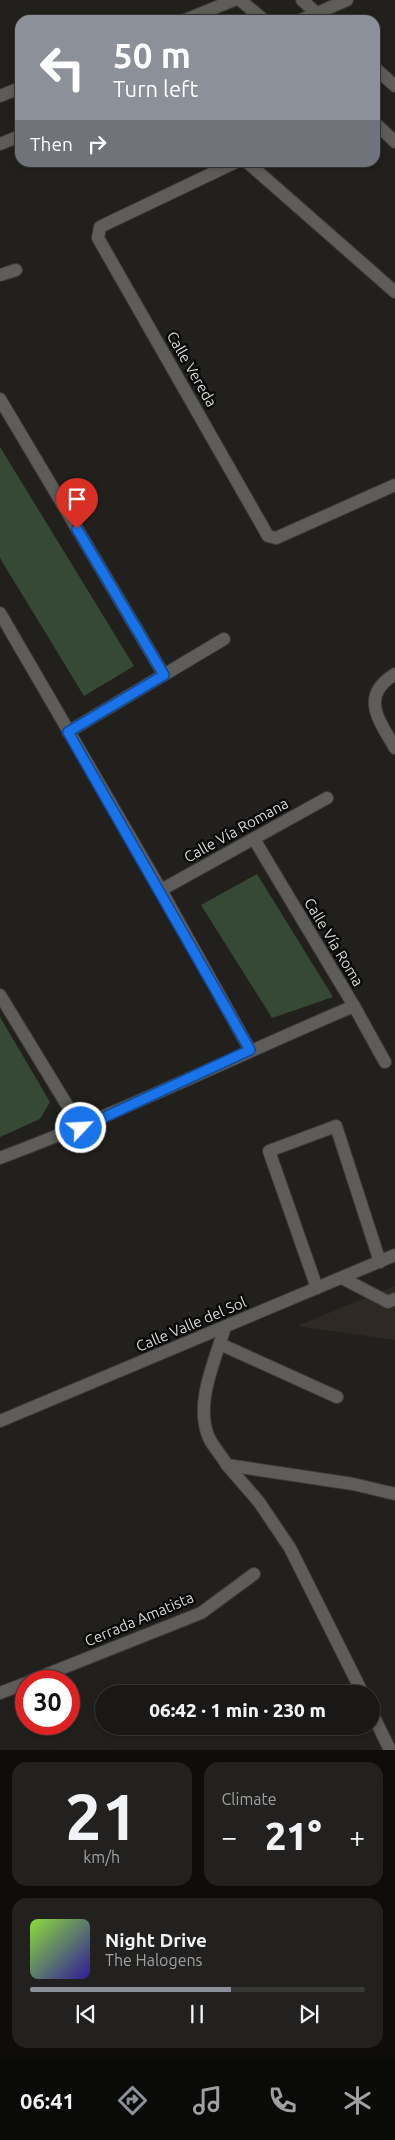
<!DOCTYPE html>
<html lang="en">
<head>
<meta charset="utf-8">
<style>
	body { margin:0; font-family:Ubuntu,sans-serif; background:#22211f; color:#f1f3f6; height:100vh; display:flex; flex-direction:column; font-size:19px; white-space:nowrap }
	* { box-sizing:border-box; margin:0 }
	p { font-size:16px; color:#9fa0a1 }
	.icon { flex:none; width:28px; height:28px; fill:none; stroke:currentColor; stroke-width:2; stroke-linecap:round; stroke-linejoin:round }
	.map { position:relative; height:1750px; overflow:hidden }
	.details { display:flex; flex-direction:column; gap:12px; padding:12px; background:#0e0d0c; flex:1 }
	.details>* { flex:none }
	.top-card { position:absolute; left:15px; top:15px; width:365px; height:152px; border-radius:15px; box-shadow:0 2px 8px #0003,0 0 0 1px #373735; background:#8c9099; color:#fff; overflow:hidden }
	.speed { position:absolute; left:15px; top:1670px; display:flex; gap:10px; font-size:25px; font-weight:700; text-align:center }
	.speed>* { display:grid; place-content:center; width:65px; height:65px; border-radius:50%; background:#191816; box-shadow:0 2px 8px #0003,0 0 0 1px #373735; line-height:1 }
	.speed .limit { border:8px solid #d22; background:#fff; color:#111 }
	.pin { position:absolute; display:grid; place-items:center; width:42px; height:42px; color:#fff; margin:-51px -21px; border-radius:50% 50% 50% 0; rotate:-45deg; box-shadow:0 0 5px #0007 }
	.pin .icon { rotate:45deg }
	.me { position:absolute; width:55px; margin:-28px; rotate:65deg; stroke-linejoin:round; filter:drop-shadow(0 0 4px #0008) }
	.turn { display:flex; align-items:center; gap:18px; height:105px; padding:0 15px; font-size:22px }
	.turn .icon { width:65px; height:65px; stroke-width:2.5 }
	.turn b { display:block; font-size:35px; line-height:42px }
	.then { display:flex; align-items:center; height:48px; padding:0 15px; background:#0003; gap:10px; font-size:19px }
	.big { font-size:38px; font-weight:800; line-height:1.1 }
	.details .card { flex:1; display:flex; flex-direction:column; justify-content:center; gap:8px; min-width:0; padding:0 18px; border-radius:15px; background:#22211f }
	.details .dial { align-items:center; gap:0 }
	.dial b { font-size:65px; line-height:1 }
	.song { display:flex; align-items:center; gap:15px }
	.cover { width:60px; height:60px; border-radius:8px; background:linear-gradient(135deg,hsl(90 70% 55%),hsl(250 70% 35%)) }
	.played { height:5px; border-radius:2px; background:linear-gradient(90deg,#8c9099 60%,#373735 60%) }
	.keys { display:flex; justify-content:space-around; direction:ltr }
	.heat { display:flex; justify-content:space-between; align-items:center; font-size:28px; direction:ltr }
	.details .tiles { flex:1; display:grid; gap:12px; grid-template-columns:1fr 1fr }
	.card:last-child { grid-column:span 2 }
	.trip { position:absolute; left:95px; top:1685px; width:285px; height:50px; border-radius:25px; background:#191816; box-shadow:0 2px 8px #0003,0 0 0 1px #373735; font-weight:800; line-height:50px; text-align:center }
	.tabs { display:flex; height:80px; justify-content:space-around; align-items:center; background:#0a0a09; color:#9fa0a1 }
	.tabs .icon { width:35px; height:35px }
	.tabs .active { color:#8c9099 }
	.tabs b { font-size:22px; color:#f1f3f6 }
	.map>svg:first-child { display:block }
	.built { fill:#2e2a23 }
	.green { fill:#364934 }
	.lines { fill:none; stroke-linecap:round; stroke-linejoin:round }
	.lane-casing { stroke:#3c3b3a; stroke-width:14 }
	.street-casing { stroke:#3c3b3a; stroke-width:14 }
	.secondary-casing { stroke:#3c3b3a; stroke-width:14 }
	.lane { stroke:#5e5d5a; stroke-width:12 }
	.street { stroke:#5e5d5a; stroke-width:12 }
	.secondary { stroke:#5e5d5a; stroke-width:12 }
	.route-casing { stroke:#114b97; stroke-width:12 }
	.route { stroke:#1a73e8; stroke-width:9 }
	.labels { text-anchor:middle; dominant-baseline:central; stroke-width:5; stroke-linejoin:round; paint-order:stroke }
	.street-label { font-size:15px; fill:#d9d8d7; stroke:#0a0909 }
</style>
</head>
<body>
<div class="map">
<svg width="395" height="1750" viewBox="0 0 395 1750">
	<rect width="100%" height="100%" fill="#21201d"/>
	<path class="built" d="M395 1286V1340L297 1326Z"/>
	<g class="green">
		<path d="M0 447 134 666 84 696 0 558Z"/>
		<path d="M257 874 333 997 272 1018 201 905Z"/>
		<path d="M0 1017 50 1102 40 1119 0 1137Z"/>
	</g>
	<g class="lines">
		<g class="lane-casing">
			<g id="lane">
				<path d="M342 1278 388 1302 395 1299"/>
				<path d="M317 1288 269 1151 336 1126 380 1262"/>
				<path d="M220 1344 337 1397"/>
				<path d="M227 1465 259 1502 290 1548 363 1694"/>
				<path d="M371 1711 390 1750"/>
			</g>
		</g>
		<g class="street-casing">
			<g id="street">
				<path d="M185 20 234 0"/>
				<path d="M301 20 347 0"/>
				<path d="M0 96 20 88"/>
				<path d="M0 144 20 136"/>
				<path d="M236 162 106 224 100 227 98 238 268 536 276 538 395 485"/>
				<path d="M247 162 395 292"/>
				<path d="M0 275 16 270"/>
				<path d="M0 399 164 675"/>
				<path d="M0 613 161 890 250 1050"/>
				<path d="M395 674C359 696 379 720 395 748"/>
				<path d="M68 732 224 639"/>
				<path d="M254 839 354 1006 385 1062"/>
				<path d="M161 890 327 798"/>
				<path d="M0 995 81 1128"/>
				<path d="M0 1158C120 1113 236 1056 354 1006"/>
				<path d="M225 1327C215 1361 194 1404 209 1438 214 1448 222 1456 227 1465L353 1484 395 1494"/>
				<path d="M30 1681 201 1613 254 1574"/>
				<path d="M0 1693 26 1683"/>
			</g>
		</g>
		<g class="secondary-casing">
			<g id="secondary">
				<path d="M240 0 264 20"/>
				<path d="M302 0 324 20"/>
				<path d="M375 68 395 86"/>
				<path d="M375 123 395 142"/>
				<path d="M0 1421 395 1255"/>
			</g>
		</g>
		<use href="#lane" class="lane"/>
		<use href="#street" class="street"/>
		<use href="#secondary" class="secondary"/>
	</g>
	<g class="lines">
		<g class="route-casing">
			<path id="route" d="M77 529 164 675 68 732 250 1050 81 1128"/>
		</g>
		<use href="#route" class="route"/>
	</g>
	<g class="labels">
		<g class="street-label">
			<text transform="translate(192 369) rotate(60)">Calle Vereda</text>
			<text transform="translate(236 830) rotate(-29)">Calle Vía Romana</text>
			<text transform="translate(334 942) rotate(59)">Calle Vía Roma</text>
			<text transform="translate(191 1324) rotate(-23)">Calle Valle del Sol</text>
			<text transform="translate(139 1619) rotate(-23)">Cerrada Amatista</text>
		</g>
	</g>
</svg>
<div class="speed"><div class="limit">30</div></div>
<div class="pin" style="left:77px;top:529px;background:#d93025"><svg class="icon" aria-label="arrive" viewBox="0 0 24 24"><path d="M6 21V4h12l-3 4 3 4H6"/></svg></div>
<svg class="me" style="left:81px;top:1128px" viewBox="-20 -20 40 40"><circle r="17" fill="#1a73e8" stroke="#fff" stroke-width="3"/><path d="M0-11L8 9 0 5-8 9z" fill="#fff"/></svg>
<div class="trip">06:42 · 1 min · 230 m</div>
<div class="top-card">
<div class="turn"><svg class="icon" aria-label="left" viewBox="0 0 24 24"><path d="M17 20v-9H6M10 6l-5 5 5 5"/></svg><div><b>50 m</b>Turn left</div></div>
<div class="then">Then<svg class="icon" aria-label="right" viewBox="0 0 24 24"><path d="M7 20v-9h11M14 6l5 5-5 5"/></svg></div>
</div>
</div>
<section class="details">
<div class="tiles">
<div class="card dial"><b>21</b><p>km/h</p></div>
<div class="card"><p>Climate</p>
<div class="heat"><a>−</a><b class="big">21°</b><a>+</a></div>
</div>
<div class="card">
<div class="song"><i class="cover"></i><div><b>Night Drive</b><p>The Halogens</p></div></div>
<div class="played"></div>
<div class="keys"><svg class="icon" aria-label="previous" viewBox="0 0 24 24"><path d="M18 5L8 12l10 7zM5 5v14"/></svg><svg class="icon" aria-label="pause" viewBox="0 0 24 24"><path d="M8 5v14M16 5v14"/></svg><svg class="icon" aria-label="next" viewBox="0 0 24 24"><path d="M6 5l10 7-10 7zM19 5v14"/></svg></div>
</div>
</div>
</section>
<nav class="tabs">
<b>06:41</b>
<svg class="icon active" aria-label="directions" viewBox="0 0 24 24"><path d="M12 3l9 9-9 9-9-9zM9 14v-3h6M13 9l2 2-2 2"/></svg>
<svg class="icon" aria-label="music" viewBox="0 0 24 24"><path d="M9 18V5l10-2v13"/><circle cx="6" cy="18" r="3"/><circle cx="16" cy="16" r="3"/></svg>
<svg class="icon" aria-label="phone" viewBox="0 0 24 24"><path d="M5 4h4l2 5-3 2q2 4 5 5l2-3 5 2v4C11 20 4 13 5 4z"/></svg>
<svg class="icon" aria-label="climate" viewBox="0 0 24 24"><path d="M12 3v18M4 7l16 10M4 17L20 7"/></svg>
</nav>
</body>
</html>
